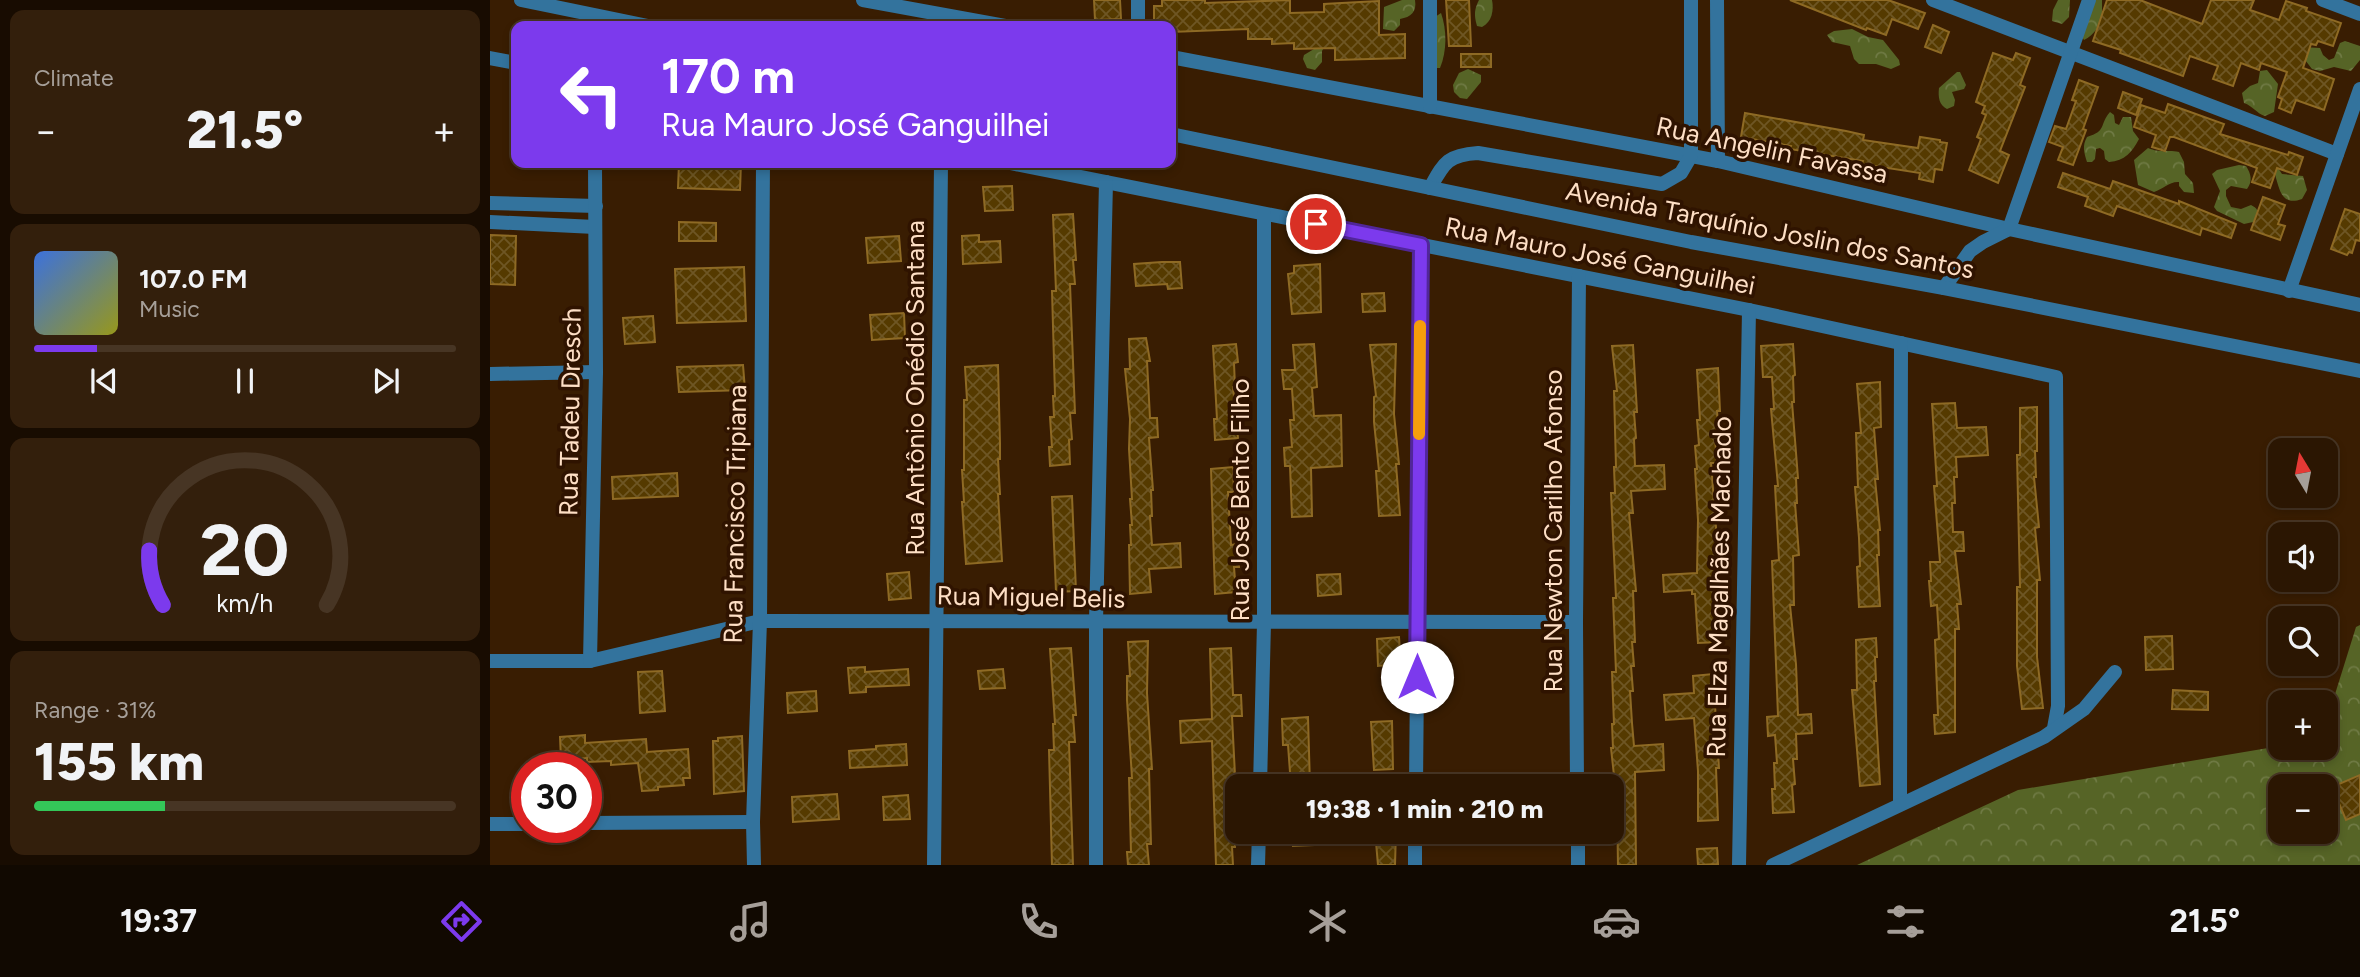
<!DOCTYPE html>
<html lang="en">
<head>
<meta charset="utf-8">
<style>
	body { margin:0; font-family:Figtree,sans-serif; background:#331f0c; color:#f1f3f6; height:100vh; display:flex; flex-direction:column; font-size:26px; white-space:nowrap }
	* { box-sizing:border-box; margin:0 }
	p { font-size:23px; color:#a69f99 }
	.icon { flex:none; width:38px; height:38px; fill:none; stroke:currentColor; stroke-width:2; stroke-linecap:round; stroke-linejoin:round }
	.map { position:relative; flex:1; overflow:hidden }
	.sheet { display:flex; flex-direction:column; gap:10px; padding:10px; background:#180c01; width:490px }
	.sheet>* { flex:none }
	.banner { position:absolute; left:21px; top:21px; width:665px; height:147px; border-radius:14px; box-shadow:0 4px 10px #0003,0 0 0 2px #473524; background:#7c3aed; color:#fff; overflow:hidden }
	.needle { width:46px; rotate:350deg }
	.buttons { position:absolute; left:1778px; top:438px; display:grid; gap:14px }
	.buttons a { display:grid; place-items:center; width:70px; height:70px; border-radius:14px; background:#2b1602; box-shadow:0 4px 10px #0003,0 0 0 2px #473524; font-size:35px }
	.speed { position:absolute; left:21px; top:752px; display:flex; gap:14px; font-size:35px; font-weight:700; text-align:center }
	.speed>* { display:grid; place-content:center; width:91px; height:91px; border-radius:50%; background:#2b1602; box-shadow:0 4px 10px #0003,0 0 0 2px #473524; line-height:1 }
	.speed .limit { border:10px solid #d22; background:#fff; color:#111 }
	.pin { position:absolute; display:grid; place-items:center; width:60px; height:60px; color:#fff; margin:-30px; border:4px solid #fff; border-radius:50%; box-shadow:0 2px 7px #0007 }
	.me { position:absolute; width:77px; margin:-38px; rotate:0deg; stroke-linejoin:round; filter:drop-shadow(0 0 5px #0008) }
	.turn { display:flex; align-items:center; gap:24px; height:147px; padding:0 35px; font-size:32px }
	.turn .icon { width:91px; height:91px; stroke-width:2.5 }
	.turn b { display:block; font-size:49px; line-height:60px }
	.big { font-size:52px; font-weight:800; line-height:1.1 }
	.sheet .card { flex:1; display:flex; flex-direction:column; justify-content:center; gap:10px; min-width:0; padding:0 24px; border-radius:14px; background:#331f0c }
	.sheet .dial { align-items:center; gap:0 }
	.dial svg { height:182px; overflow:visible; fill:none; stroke:#473524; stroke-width:7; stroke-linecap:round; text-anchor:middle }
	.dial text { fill:#f1f3f6; stroke:none }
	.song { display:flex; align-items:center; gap:21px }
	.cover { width:84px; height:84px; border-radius:10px; background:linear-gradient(135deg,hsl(220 70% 55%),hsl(60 70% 35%)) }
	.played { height:7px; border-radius:4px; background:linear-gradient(90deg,#7c3aed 15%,#473524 15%) }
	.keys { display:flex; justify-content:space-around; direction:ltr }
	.heat { display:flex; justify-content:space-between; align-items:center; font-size:38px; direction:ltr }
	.charge { height:10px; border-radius:5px; background:linear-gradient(90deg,#34c759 31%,#473524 0) }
	.trip { position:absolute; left:735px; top:774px; width:399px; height:70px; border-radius:14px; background:#2b1602; box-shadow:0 4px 10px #0003,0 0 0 2px #473524; font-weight:800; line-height:70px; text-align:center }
	.tabs { display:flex; height:112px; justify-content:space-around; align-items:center; background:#110901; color:#a69f99 }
	.tabs .icon { width:49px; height:49px }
	.tabs .active { color:#7c3aed }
	.tabs b { font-size:32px; color:#f1f3f6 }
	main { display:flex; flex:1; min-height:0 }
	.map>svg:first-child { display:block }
	.forest { fill:url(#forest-crowns); fill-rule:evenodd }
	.building { fill:url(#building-cross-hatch); stroke:#8e6a24; stroke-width:2 }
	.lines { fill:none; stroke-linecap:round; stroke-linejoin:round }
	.minor { stroke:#33739d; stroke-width:14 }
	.tertiary { stroke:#33739d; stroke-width:14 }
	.route-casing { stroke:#51269a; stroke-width:18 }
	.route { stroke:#7c3aed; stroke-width:12 }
	.slow { stroke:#f59e0b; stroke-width:12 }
	.labels { text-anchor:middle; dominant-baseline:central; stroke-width:7; stroke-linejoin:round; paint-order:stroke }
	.street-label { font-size:26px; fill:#fedfc5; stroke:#2f1300 }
</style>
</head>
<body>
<main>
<section class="sheet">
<div class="card"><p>Climate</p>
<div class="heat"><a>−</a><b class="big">21.5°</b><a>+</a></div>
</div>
<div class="card">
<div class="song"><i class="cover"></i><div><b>107.0 FM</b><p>Music</p></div></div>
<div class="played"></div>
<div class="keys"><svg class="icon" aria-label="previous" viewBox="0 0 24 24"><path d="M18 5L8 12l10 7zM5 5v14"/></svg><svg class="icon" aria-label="pause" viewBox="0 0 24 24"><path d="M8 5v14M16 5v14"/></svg><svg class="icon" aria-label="next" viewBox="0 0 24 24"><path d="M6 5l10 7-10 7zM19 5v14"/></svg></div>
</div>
<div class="card dial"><svg viewBox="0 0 100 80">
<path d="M14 69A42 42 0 1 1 86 69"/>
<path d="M14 69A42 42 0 0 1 8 45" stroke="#7c3aed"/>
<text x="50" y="56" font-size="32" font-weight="700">20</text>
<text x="50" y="72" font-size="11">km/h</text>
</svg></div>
<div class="card"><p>Range · 31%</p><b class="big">155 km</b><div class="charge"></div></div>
</section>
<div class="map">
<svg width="1870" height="865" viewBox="0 0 1870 865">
	<defs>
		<pattern id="forest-crowns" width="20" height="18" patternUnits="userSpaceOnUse" patternTransform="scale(1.75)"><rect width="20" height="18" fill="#566426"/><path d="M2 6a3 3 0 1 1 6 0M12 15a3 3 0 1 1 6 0" fill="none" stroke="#6f7a44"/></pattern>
		<pattern id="building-cross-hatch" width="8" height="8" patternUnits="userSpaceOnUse" patternTransform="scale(1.75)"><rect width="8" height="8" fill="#553a00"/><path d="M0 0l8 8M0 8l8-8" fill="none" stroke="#6e5624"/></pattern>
	</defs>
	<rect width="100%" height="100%" fill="#391d02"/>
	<g class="forest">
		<path d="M912 0H925C927 12 921 17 910 19V25L904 31 893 29 894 7Z"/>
		<path d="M989 0H1002C1004 10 1002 22 992 27L987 26C984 15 984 10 989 0Z"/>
		<path d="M1568 0H1580L1579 17 1572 24 1562 21 1563 10Z"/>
		<path d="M1605 0H1612V11L1619 12C1612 21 1604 36 1594 40L1591 35Z"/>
		<path d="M951 13C957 30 957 51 950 68H944L945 17Z"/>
		<path d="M1362 29 1378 37 1393 40 1409 60 1410 65 1401 69 1386 64H1369L1364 59 1360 46 1342 42 1337 35 1344 31Z"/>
		<path d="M824 39 837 42 832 51V62L825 70 817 68 813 59 814 55 824 49Z"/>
		<path d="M1855 41 1870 46V60L1861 71 1844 67 1830 71 1822 69 1812 56V47L1830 48 1833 55 1839 60 1844 58 1850 43Z"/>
		<path d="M978 69 991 75V82L977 99 970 98 964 92 963 85 969 73Z"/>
		<path d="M1777 70 1788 84 1784 112 1775 116C1766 113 1763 106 1754 103L1752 93 1760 86 1768 83 1770 71Z"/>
		<path d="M1467 72H1470L1476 85 1474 89 1462 92 1465 100 1464 106 1457 109C1449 105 1448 97 1449 88Z"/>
		<path d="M1620 112 1624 115 1625 123 1629 125 1633 117H1641L1643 131 1649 139C1642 152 1635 161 1619 162L1615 159 1614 151 1610 148 1606 149 1605 159 1602 162H1597C1594 152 1592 146 1597 137 1617 131 1609 125 1620 112Z"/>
		<path d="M1658 148C1673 154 1676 149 1689 152L1694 162 1695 174 1703 183 1704 193 1694 192 1689 186V182C1680 181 1673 189 1664 192L1648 185 1644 160Z"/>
		<path d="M1774 157 1788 168 1792 174 1813 176 1817 190 1812 199C1793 206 1790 192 1786 178 1785 171 1778 163 1774 157Z"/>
		<path d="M1749 165 1756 166C1761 174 1763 181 1757 189L1741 186 1736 190V196L1741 207 1751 209 1761 205C1767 208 1769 211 1768 217L1763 222 1754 224 1727 211 1724 207 1730 191 1722 174 1727 170Z"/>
		<path d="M1870 625V865H1367L1528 790 1790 746 1836 747V723L1866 627ZM1790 786H1836V831H1790Z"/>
	</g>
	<g class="building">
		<path d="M604 0H630L631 19 605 20Z"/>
		<path d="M672 0H715V3L800 0V13L834 12V4L889 1V35L915 34V58L845 60V48L804 49V43L782 44V39H758V29L681 32V26H664V6H672Z"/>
		<path d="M956 0H979L981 46H959Z"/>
		<path d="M1300 0H1398L1435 13 1428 29 1402 19 1396 35 1377 28 1376 30Z"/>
		<path d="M1617 0H1650L1712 24 1721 0H1764L1760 10 1789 20 1796 1 1817 8 1816 11 1851 23 1843 46 1828 41 1826 45 1821 44 1813 68 1844 79 1834 110 1806 100 1801 113 1789 108 1792 99 1788 97 1797 72 1771 63 1769 70 1751 63 1743 86 1723 79 1728 66 1700 56 1693 76 1630 53 1631 50 1603 41Z"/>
		<path d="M1443 25 1459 32 1451 53 1435 47Z"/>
		<path d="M1503 53 1523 60 1526 53 1540 58 1530 85 1535 87 1510 151 1519 155 1508 183 1479 170 1491 139 1487 137 1496 115 1492 113 1495 106 1486 102Z"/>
		<rect x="971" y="54" width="30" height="13"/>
		<path d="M1589 80 1608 87 1593 129 1596 130 1583 165 1568 160 1573 147 1559 142 1565 126 1576 129 1586 101 1582 100Z"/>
		<path d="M1633 92 1652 99 1646 115 1628 108Z"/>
		<path d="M1678 104 1734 124 1730 134 1798 155 1799 152 1813 157 1807 175 1787 168 1780 188 1762 182 1767 168 1684 137H1680L1675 151 1662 147 1666 135 1644 127 1651 105 1675 113Z"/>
		<path d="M1255 113 1356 131 1374 135 1373 140 1428 148 1430 137 1450 140V142L1457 143 1452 170 1445 169 1443 182 1429 179 1430 173 1372 164 1373 161 1300 149 1301 146 1251 137Z"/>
		<path d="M189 163H251L250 190 188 188Z"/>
		<path d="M1573 173 1620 189 1623 181 1689 204V201L1746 224 1741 238 1712 228 1710 235 1627 206 1623 216 1595 206 1598 197 1568 187Z"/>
		<path d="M522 186 523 210 495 211 493 187Z"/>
		<path d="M1773 197 1795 205 1788 224 1795 226 1790 240 1761 230Z"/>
		<path d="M1855 209 1870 214V241L1866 240 1862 253 1859 252 1857 255 1841 249Z"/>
		<path d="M583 214 586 260H583L585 284H580L585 413H580L582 439 579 440 580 464 560 466 559 447H562L560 417H564L563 396H565L562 291H566L563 215Z"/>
		<path d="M189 222 226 223V241H189Z"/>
		<path d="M0 235 26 236 25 285 0 284Z"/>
		<path d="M489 235V242L510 241 511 262 473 264 472 236Z"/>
		<path d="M409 236 411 261 378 263 376 238Z"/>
		<path d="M672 262H690L692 288 678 289 677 284 646 286 644 264Z"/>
		<path d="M830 264 831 312 802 314 798 274 804 273V266Z"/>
		<path d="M254 267 256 321 187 323 185 269Z"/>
		<path d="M894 293 895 311 873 312 872 294Z"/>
		<path d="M414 313 415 338 382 340 380 315Z"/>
		<path d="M163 316 165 342 135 344 133 318Z"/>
		<path d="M656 338 660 361H657L660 418H667L668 437 659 438 663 490H661L662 516H660L662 545 690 543 691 567 659 569 661 592 640 594 639 545H641L640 525H642L640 499H642L639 449 640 419 635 369H640L639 339Z"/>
		<path d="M746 344 748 362 744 363 745 387H743L748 438 725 440 724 419H727L723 346Z"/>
		<path d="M824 344 827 387 822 388 824 416 851 415 852 466 821 468 822 516 802 517 800 466H795L794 448 802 447 800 420H804L802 389H794L792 370H805L803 345Z"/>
		<path d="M906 344 904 414 909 464H906L910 515 889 516 886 471H889L884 422V397L886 396 880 345Z"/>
		<path d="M1303 344 1305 375 1303 376 1304 402H1302L1308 478H1306L1307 503H1305L1309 555 1303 556 1304 605H1300L1306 664 1308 715 1321 714 1322 733 1306 734 1307 759H1303L1305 784 1302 785 1304 812 1283 813 1282 789H1285L1284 763H1287L1285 735 1278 736 1277 717 1288 716 1282 561 1289 560 1285 486H1288L1281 409H1284L1282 377H1273L1271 346Z"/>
		<path d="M1143 345 1147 412H1144L1146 438 1144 439 1145 466 1174 465 1175 489 1141 491 1143 513H1139L1146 591H1143L1145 642H1142L1144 666H1141L1143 691H1140L1142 723 1144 746 1173 744 1174 770 1145 772 1146 865H1128L1127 803 1121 748H1123L1122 724H1124L1122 672H1126L1123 598H1126L1121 493H1125L1124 467H1126L1124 391H1127L1122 346Z"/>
		<path d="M253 365 255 390 189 392 187 367Z"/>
		<path d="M508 365 510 443V459H508L510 494H508L512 561 476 564 472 502H474L472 470H474V400H477L475 367Z"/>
		<path d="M1228 368 1230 411H1227L1229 437 1225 438 1227 463H1221L1231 592H1226L1229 642 1208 643 1205 594H1202V590L1174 592 1173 575 1207 573 1208 520 1205 469H1207L1205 446 1209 445 1207 420H1210L1207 370Z"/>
		<path d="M1390 382 1391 427 1384 428 1388 479H1385L1390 530H1388L1389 555H1387L1390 606 1369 607 1367 567 1370 566 1369 538 1365 487H1368L1366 433H1371L1367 384Z"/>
		<path d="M1465 403 1467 428 1496 427 1498 455 1466 457 1467 477H1464L1465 503H1462L1463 532H1473L1474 551H1465L1471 604H1467L1469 629H1465V732L1445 734 1444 715H1448L1445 640 1449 639 1447 605 1441 606 1439 581H1441L1440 562H1450L1444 486H1447L1442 404Z"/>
		<path d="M1547 407V451H1545L1546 477H1544L1549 527 1545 528 1550 580H1547V657L1553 708 1532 709 1527 666V587H1530L1527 455H1530V408Z"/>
		<path d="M743 467 744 492H738L741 545 748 544 749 567H744L746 592 725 594 721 469Z"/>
		<path d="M187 473 188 496 123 499 122 477Z"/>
		<path d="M582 496 586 591 566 592 562 497Z"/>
		<path d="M419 572 421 598 399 600 397 574Z"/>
		<path d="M850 574 851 594 828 596 827 575Z"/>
		<path d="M1682 636 1683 669 1656 670 1655 637Z"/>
		<path d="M909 637 911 664 888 666 887 639Z"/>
		<path d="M1386 638 1387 657H1385L1386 681H1384L1390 784 1370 786 1362 690H1367L1366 640Z"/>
		<path d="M658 641 657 693 662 769H659L661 844H657L659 865H638L637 852H641L639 778H642L637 700V676H640L638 642Z"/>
		<path d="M581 648 586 715H583L585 742H579L583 865H562L559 750H564L563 724H565L560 649Z"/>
		<path d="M741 648 743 695H751L752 716H742L746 795H744L745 847H742L743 865H726L722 741 691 743 690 721 722 719 720 649Z"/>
		<path d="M375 667V672L418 669 419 685 376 687V692L360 693 358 668Z"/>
		<path d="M513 669 515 688 490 689 488 671Z"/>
		<path d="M172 671 175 711 150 713 148 672Z"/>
		<path d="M1223 674 1229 768H1226L1228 820 1208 821V771L1204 718 1176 720 1174 695 1204 693 1203 676Z"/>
		<path d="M1683 690 1718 692V710L1682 709Z"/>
		<path d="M326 691 327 711 298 713 297 693Z"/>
		<path d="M818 717 820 786H801L798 745H793L792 719Z"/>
		<path d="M902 721 903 769 884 770 881 722Z"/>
		<path d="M95 735V743L156 739 157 752 198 749 200 778H193L194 785 168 787V790L152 791 148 763 121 765V761L97 762V758L71 760 70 737Z"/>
		<path d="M252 736 254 791 224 794 223 741H228V738Z"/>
		<path d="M416 744 417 765 360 768 359 751 386 749V746Z"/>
		<path d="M1870 775V814L1856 820 1842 787Z"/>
		<path d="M347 794 349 819 303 822 302 797Z"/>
		<path d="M418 795 420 819 394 820 393 797Z"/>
		<path d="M802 831H823L824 845 803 846Z"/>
		<path d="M885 831H906L905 865H888Z"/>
		<path d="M1227 848 1228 864 1208 865 1207 849Z"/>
	</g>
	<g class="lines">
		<g class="minor">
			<path d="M373 0 515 26"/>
			<path d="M1227 0 1228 161"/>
			<path d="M1443 0 1847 154"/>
			<path d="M1833 0 1870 14"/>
			<path d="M648 26V0"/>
			<path d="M681 57 1228 161 1519 229 1870 305"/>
			<path d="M0 58 26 63"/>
			<path d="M940 107V0"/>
			<path d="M520 163 1259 310 1566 377 1568 706 1564 728"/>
			<path d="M940 188C954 163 957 155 988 153L1172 184 1191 173 1201 156V0"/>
			<path d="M0 203 106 206"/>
			<path d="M0 222 105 227"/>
			<path d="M1454 288 1480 251 1493 242 1519 229 1599 0"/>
			<path d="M1799 291 1870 89"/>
			<path d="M0 374 106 372"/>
			<path d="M0 661H100L270 621 1086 622"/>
			<path d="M100 661 106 372 105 163"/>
			<path d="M770 786 774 623V214"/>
			<path d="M926 786 931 245"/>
			<path d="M1087 786 1086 622 1089 276"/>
			<path d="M1410 804 1411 343"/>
			<path d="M96 823 263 822"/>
			<path d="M0 824H37"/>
			<path d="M1088 831V865"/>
			<path d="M264 865 263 822 270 621 273 163"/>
			<path d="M444 865 451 163"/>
			<path d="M606 865V622L616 182"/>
			<path d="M768 865 769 831"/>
			<path d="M925 865V831"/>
			<path d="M1249 865 1259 310"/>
			<path d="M1283 865 1554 737 1594 709 1625 672"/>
		</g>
		<g class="tertiary">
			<path d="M31 0 158 26"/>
			<path d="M681 134 1201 242 1454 288 1870 371"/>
		</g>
	</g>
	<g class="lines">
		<g class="route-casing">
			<path id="route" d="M826 224 931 245 927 677"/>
		</g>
		<use href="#route" class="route"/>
		<path class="slow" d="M929 434 930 326"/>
	</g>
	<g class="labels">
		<g class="street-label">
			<text transform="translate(1282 150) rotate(12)">Rua Angelin Favassa</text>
			<text transform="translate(1280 230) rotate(11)">Avenida Tarquínio Joslin dos Santos</text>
			<text transform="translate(1110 256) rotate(11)">Rua Mauro José Ganguilhei</text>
			<text transform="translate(425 388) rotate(-90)">Rua Antônio Onédio Santana</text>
			<text transform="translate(80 412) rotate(-89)">Rua Tadeu Dresch</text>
			<text transform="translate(750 500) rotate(-90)">Rua José Bento Filho</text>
			<text transform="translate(245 514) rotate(-89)">Rua Francisco Tripiana</text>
			<text transform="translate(1063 531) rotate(-90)">Rua Newton Carilho Afonso</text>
			<text transform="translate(1229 587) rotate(-89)">Rua Elza Magalhães Machado</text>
			<text transform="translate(541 597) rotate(1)">Rua Miguel Belis</text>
		</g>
	</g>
</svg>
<div class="buttons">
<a><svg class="needle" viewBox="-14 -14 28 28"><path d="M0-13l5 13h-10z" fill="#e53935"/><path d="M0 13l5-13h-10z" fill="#a69f99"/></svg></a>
<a><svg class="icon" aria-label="sound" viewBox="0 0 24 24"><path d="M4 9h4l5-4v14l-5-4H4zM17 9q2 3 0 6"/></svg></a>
<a><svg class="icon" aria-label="search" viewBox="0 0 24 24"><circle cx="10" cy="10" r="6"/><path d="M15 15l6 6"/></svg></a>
<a>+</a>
<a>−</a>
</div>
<div class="speed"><div class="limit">30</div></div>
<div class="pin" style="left:826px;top:224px;background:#d93025"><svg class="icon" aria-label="arrive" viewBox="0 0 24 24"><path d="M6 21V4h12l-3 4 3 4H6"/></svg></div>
<svg class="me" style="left:927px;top:677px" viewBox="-20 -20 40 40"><circle r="19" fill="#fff"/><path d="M0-13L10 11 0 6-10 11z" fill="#7c3aed"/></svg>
<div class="trip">19:38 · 1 min · 210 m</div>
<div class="banner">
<div class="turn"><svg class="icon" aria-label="left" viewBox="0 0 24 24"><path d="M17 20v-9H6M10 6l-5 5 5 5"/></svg><div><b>170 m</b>Rua Mauro José Ganguilhei</div></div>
</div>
</div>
</main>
<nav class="tabs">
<b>19:37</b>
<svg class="icon active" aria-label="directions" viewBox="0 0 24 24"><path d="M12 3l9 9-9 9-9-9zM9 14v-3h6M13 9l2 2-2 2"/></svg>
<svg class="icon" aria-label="music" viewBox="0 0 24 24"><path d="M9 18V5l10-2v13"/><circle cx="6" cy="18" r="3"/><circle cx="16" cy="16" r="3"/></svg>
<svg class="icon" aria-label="phone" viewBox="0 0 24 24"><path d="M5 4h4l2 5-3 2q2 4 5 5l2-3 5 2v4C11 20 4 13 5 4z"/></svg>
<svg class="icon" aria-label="climate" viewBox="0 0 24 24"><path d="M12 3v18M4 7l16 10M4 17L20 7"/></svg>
<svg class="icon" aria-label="car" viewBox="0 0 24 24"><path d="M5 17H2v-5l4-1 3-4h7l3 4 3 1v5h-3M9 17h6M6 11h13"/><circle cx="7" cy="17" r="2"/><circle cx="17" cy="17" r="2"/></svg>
<svg class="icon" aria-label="filters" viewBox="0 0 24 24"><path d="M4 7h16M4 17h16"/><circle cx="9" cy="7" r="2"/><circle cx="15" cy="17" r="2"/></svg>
<b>21.5°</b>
</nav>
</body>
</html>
